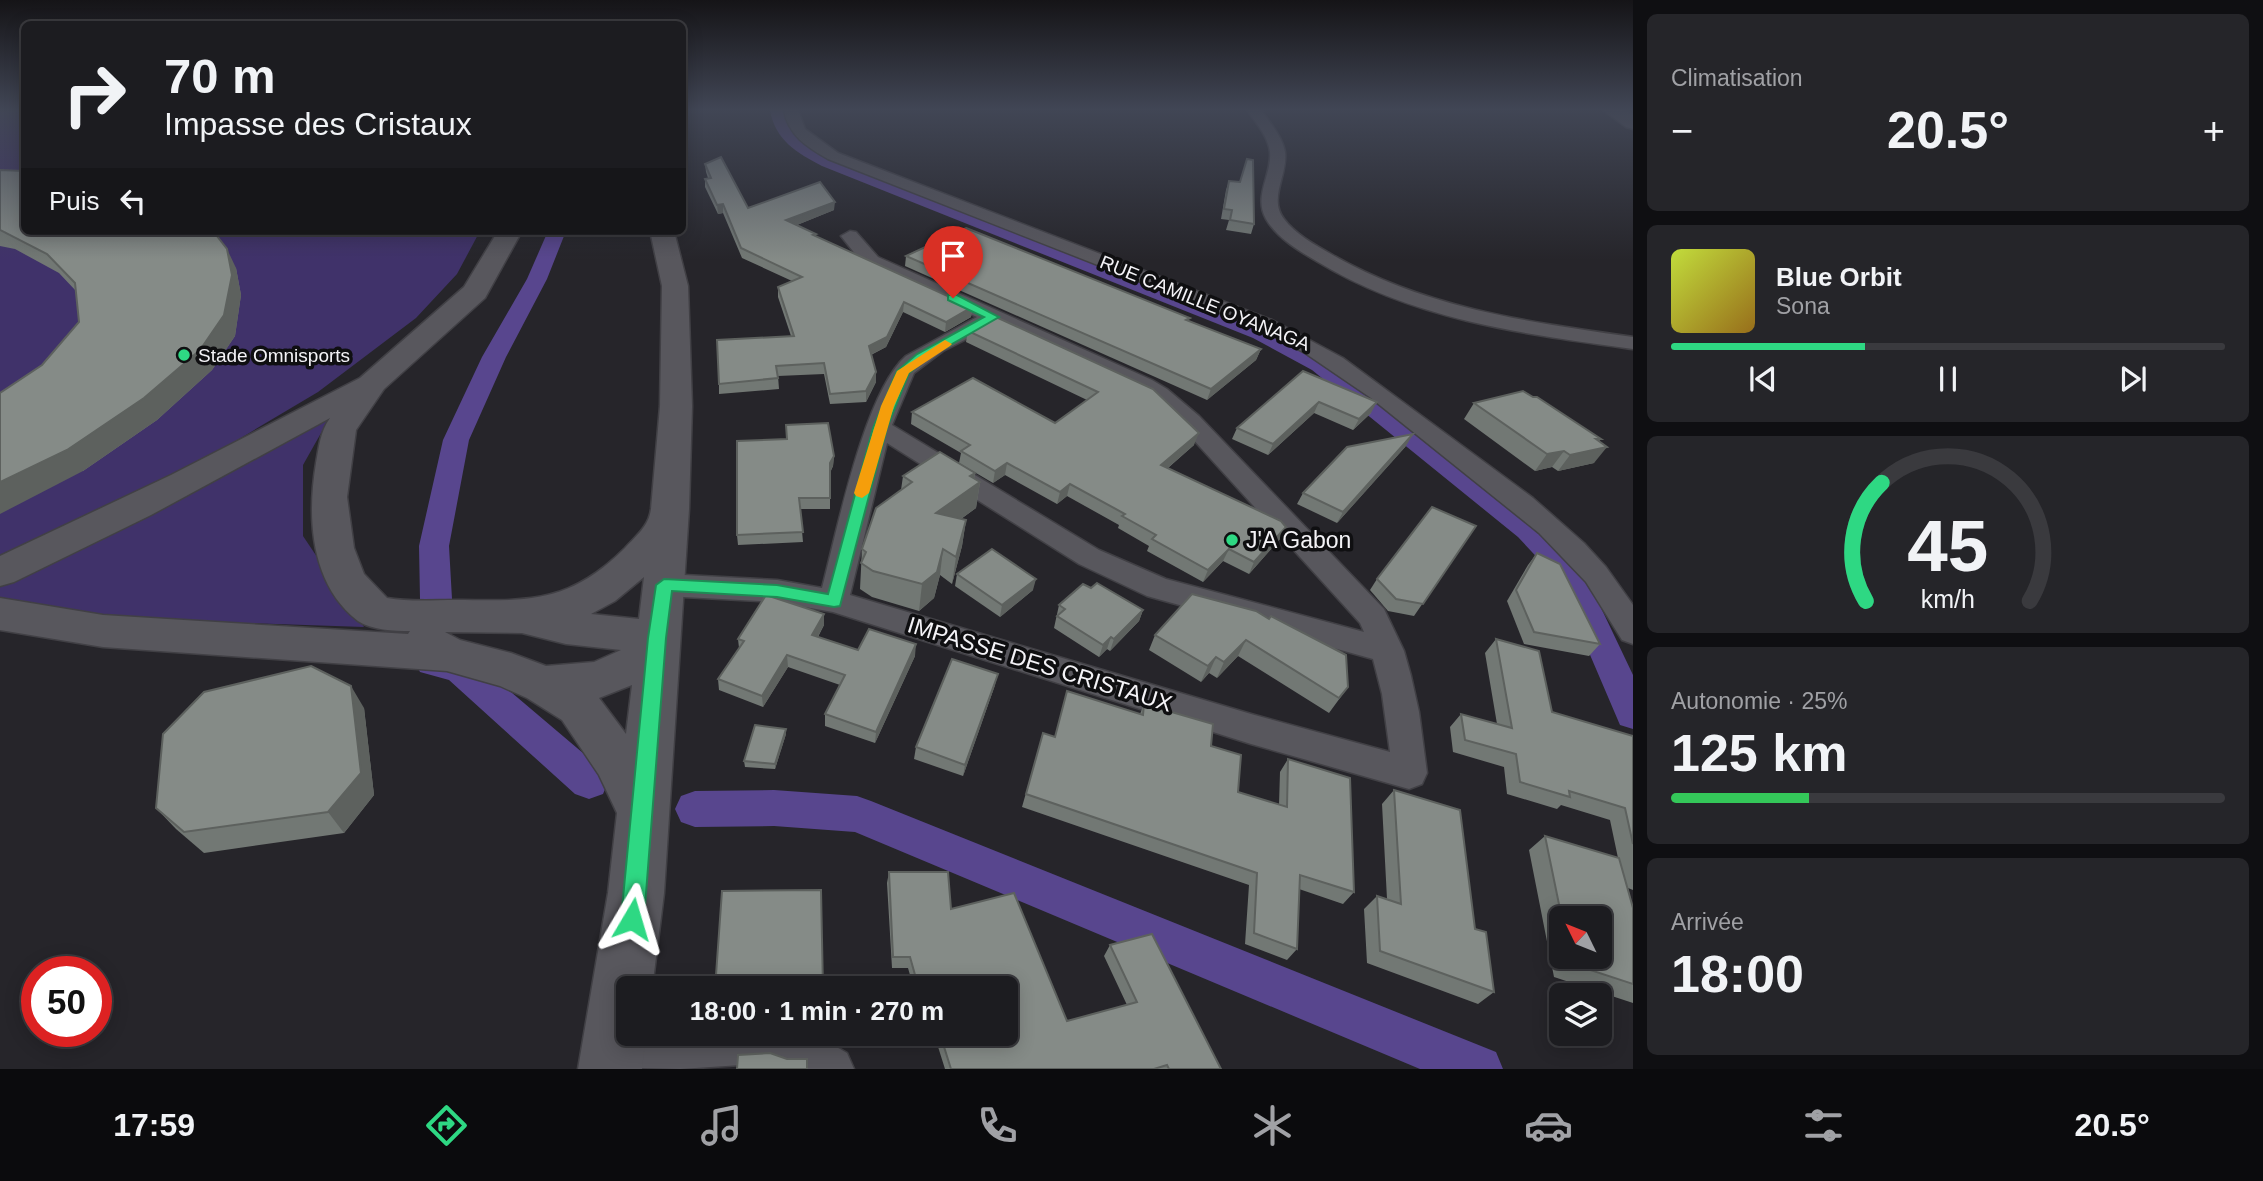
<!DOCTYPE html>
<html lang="fr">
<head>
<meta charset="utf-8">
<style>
	body { margin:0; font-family:Helvetica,sans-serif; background:#252529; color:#f1f3f6; height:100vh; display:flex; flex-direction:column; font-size:26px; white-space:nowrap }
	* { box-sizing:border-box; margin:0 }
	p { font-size:23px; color:#a0a1a5 }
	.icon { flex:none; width:38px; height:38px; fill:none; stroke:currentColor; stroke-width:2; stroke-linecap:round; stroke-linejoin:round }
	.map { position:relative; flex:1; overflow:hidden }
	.sheet { display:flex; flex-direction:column; gap:14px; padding:14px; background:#0f0f12; width:630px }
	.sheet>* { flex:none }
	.top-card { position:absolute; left:21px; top:21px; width:665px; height:214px; border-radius:10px; box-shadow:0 4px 18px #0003,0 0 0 2px #3a3a3e; background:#1c1c20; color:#f1f3f6; overflow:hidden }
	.needle { width:46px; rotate:313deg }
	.fabs { position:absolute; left:1549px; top:906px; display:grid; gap:14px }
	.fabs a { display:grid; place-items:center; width:63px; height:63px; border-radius:10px; background:#1c1c20; box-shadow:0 4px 18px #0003,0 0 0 2px #3a3a3e; font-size:35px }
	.speed { position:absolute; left:21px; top:956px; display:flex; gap:14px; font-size:35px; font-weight:700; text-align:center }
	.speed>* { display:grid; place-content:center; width:91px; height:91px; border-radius:50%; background:#1c1c20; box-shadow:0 4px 18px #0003,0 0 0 2px #3a3a3e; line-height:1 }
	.speed .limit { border:10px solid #d22; background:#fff; color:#111 }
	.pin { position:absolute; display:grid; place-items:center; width:60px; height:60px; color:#fff; margin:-72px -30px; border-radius:50% 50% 50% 0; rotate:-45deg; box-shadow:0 0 7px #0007 }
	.pin .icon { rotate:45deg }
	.me { position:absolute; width:77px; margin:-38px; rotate:7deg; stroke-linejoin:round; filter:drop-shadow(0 0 5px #0008) }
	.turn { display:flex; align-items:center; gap:24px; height:147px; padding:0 28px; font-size:32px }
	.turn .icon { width:91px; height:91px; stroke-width:2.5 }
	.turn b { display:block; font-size:49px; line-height:60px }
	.then { display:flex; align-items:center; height:66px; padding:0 28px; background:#0003; gap:14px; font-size:26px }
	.big { font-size:52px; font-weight:700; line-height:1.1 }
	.sheet .card { flex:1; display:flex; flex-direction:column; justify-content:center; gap:10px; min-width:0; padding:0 24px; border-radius:10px; background:#252529 }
	.sheet .dial { align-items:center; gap:0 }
	.dial svg { height:182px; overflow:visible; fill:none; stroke:#3a3a3e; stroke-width:7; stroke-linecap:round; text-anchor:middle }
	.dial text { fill:#f1f3f6; stroke:none }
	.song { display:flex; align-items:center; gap:21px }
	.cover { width:84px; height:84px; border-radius:10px; background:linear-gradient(135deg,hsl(70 70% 55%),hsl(40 70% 35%)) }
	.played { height:7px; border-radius:4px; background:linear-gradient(90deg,#2ed883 35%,#3a3a3e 35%) }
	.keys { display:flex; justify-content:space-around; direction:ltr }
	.heat { display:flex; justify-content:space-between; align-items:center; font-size:38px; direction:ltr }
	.charge { height:10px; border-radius:5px; background:linear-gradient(90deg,#34c759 25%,#3a3a3e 0) }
	.trip { position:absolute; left:616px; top:976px; width:402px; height:70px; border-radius:10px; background:#1c1c20; box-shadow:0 4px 18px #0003,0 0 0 2px #3a3a3e; font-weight:700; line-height:70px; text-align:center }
	.tab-bar { display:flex; height:112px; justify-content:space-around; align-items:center; background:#0b0b0d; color:#a0a1a5 }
	.tab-bar .icon { width:49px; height:49px }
	.tab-bar .current { color:#2ed883 }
	.tab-bar b { font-size:32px; color:#f1f3f6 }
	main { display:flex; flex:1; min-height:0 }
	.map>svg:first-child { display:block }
	.green { fill:#40326a }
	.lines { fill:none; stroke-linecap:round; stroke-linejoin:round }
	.canal { fill:#58468e; fill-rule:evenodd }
	.street-casing { stroke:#414045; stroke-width:3 }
	.secondary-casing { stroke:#414045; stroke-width:3 }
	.street { fill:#58575d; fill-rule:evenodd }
	.secondary { fill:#58575d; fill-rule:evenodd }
	.wall { fill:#727874; fill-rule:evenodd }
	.shaded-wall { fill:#5d615e }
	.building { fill:#858b87; stroke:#5d615e; stroke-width:2 }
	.route { fill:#2ed883; stroke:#1e8c55; stroke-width:2 }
	.slow { fill:#f59e0b }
	.poi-dot { fill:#2ed883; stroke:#0f0f11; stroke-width:2.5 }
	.labels { text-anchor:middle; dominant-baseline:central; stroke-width:7; stroke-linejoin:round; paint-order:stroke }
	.far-street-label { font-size:19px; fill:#f4f3f7; stroke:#0f0f11 }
	.far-poi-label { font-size:19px; fill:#f4f3f7; stroke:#0f0f11; text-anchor:start }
	.poi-label { font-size:23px; fill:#f4f3f7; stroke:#0f0f11; text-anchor:start }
	.street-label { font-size:23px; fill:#f4f3f7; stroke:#0f0f11 }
</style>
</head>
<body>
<main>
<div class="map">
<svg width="1633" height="1069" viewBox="0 0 1633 1069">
	<rect width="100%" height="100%" fill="#26252a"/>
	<g class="green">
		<path d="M24 110V231H480L457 274 416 318 318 392 66 542 0 572V112Z"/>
		<path d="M334 410 303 465V536L364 627 123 619 0 597V580Z"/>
	</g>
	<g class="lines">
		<g class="canal">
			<path d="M770 110H784C792 145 828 156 857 169L1269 328 1328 360 1538 523 1568 551 1593 591 1633 675V729L1620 725 1567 601 1546 567 1518 537 1312 370 1253 338 822 166C797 153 775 140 770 110Z"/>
			<path d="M548 231H566L547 279 506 357 469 440 449 546 452 599 447 607 436 611 425 607 420 599 419 546 443 440 482 357 527 279Z"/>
			<path d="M432 649 472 659 603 770 608 782 603 794 589 799 575 794 449 680 420 672 415 662 420 652Z"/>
			<path d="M774 790 857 796 871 801 1496 1052 1503 1069H1420L855 832 774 826 695 827 681 822 675 809 681 796 695 791Z"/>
		</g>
		<g class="street-casing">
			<g id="street">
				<path d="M784 110H798L805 129 838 153 1272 320 1343 358 1533 498 1584 543 1606 567 1633 605V644L1622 640 1586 582 1539 533 1371 398 1305 353 1258 328 828 159C807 147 788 135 784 110Z"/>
				<path d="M1247 110H1261C1270 123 1282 136 1285 152 1288 175 1268 198 1284 219 1295 234 1315 245 1331 254 1424 308 1528 322 1633 337V349C1524 334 1414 320 1318 262 1299 251 1277 238 1266 219 1253 196 1272 175 1270 152 1268 136 1256 123 1247 110Z"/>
				<path d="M850 231 856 232 878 257 1152 380 1167 389 1199 416 1384 609 1404 651 1411 676 1419 712 1427 773 1422 784 1409 789 1251 744 833 612 777 602 665 596 654 593 650 585 654 577 665 574 777 580 822 588C837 531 864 393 906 356L977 317 864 265 841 236ZM994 325 1136 390 1151 399 1181 426 1360 623 1364 632 1166 579 1099 550 892 425 914 373 943 351ZM887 443 1079 564 1147 596 1373 659 1382 694 1390 752 1251 714 850 595Z"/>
				<path d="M628 1027V1034H814L847 1053 854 1069H788L772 1063 680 1069 597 1067 590 1051 597 1035 613 1028Z"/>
			</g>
		</g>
		<g class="secondary-casing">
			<g id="secondary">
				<path d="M1603 110H1625L1633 115V129L1626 127Z"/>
				<path d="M498 231H522L485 298 384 389 356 430 347 497 354 548 364 574 387 598C409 602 434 600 457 600 530 601 570 603 625 548 636 536 649 526 651 509L660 406 662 286 650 231H674L688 286 692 406 689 509 664 893 652 989H628V1034H646L642 1069H578L608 893 617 813 599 775 562 720 527 698 500 686 447 671 103 647 0 630V598L103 615 408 634 410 631C394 631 371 630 358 621 310 584 307 517 316 463 319 447 320 432 330 418L151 515 14 582 0 586V556L171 475 360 378 464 287ZM644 577 639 619 591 614 615 601ZM445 632 522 633 566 644 621 650 594 662 546 666 511 653 460 640ZM632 685 626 734 599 698Z"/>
			</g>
		</g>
		<use href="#street" class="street"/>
		<use href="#secondary" class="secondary"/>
	</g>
	<g class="wall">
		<path d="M705 164 748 208 834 210 797 225 816 236 972 307 971 317 945 332 903 312 886 347 871 355 876 372V382L866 402 830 404 824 374 778 376 779 389 719 394V384L791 336 778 297V287L792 281 742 258 723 213 718 214 705 187V179L708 178 706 172Z"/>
		<path d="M0 170 236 268 241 295 235 336 212 370 157 420 83 471 42 365 79 322 76 291 59 273 15 249 0 246Z"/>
		<path d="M1229 181 1254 224 1251 234 1226 230 1229 220 1221 219 1226 190Z"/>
		<path d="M906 256 1189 321 1261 349 1256 360 1207 400 905 266Z"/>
		<path d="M996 317 1194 445 1168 468 1280 539 1249 574 1223 561 1203 582 1147 551 1149 546 1118 528 1119 525 1067 496 1057 504 1005 475 993 483 959 463 961 453 911 424 912 412 1055 423 1087 400 966 342 968 331Z"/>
		<path d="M1303 371 1371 413 1353 430 1314 413 1268 455 1232 439 1237 428Z"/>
		<path d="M1474 403 1599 441 1594 463 1558 471 1552 467 1535 471 1464 419Z"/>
		<path d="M786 425 834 456 833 466 830 473V509H800L803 542 738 545 737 535 787 439Z"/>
		<path d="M1406 446 1337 523 1297 504 1303 493Z"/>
		<path d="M975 473 974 479 980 482 976 508 961 519 966 520 962 546 952 584 940 575 934 598 919 611 872 597 860 589 862 549 901 490 903 476Z"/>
		<path d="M1476 526 1414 616 1388 611 1370 590 1377 579Z"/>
		<path d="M1537 553 1600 644 1589 656 1524 644 1507 601 1528 565Z"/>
		<path d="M957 574 1033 590 1000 617 955 586Z"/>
		<path d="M1091 588 1143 610 1139 621 1110 651 1107 649 1099 657 1054 628 1059 605Z"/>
		<path d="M1192 594 1348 687 1329 713 1238 656 1217 678 1209 673 1201 682 1149 650 1155 635Z"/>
		<path d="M824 614V625L818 637 858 650 915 656 875 743 825 726V714L840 685 788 667 763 707 719 690 718 679 739 648 738 639Z"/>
		<path d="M1496 639 1552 712 1633 736V890L1628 888 1633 908V1003L1554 977 1529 850 1545 836 1618 858 1610 820 1561 805 1557 809 1507 794 1504 767 1453 752 1450 727 1461 714 1497 724 1485 653ZM1561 919H1600V957H1561Z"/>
		<path d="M995 685 963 776 914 759 916 747Z"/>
		<path d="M1067 691 1140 714 1144 704 1211 746 1238 792 1279 805 1280 772 1288 759 1354 892 1343 904 1299 889 1297 949 1287 960 1245 944 1249 885 1022 807 1043 733 1055 737Z"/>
		<path d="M364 708 374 795 344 833 204 853 176 829 156 808Z"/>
		<path d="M786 729V734L775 769 745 767 744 761Z"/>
		<path d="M1394 790 1475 929 1494 992 1478 1004 1367 963 1364 909 1377 896 1387 899 1382 804Z"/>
		<path d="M889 872 951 909 1067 1021 1127 1005 1104 956 1110 945 1221 1069H945L934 1034H1006V989H914L908 968H892L887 883Z"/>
	</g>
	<g class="shaded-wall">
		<path d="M835 202 834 210 787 229 786 220Z"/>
		<path d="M723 204V213L718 214 717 205Z"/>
		<path d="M227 249 236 268 241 295 235 336 212 370 157 420 83 471 0 514V482Z"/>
		<path d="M904 302 903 312 886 347 868 356 869 346Z"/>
		<path d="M972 307 971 317 945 332 946 322Z"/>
		<path d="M1261 349 1256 360 1207 400 1211 389Z"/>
		<path d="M876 372V382L866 402V391Z"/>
		<path d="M1319 402 1314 413 1268 455 1273 444Z"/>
		<path d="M1377 402 1371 413 1353 430 1359 419Z"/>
		<path d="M1199 433 1194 445 1157 477 1161 465Z"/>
		<path d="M1413 434 1406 446 1337 523 1343 512Z"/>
		<path d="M1596 439H1601L1593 450 1607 447 1594 463 1558 471 1570 455Z"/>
		<path d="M1564 451 1552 467 1535 471 1547 454Z"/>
		<path d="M834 456 833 466 829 474 830 463Z"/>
		<path d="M1007 463 1005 475 993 483 995 471Z"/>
		<path d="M975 473 973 487 980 482 976 508 933 539 936 513 970 476Z"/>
		<path d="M1070 484 1067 496 1057 504 1060 492Z"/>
		<path d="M966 520 962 546 952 584 956 557Z"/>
		<path d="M1286 527 1280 539 1249 574 1254 562Z"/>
		<path d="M943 549 940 575 934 598 919 611 922 584Z"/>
		<path d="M1229 549 1223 561 1203 582 1208 570Z"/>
		<path d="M1036 579 1033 590 1000 617 1002 605Z"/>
		<path d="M1143 610 1139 621 1110 651 1114 639Z"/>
		<path d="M824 614V625L812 647V635Z"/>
		<path d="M1111 637 1107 649 1099 657 1103 645Z"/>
		<path d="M1246 640 1238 656 1217 678 1224 662Z"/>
		<path d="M916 644 915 656 875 743 876 732Z"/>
		<path d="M787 655 788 667 763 707 762 696Z"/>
		<path d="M1216 657 1209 673 1201 682 1208 666Z"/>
		<path d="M998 674 995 685 963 776 965 765Z"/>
		<path d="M351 686 364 708 374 795 344 833 328 812Z"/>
		<path d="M786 729V734L775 769V764Z"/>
	</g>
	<g class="building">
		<path d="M721 157 748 208 820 182 835 202 786 220 816 234 813 235 972 307 946 322 904 302 887 337 869 346 876 372 866 391 830 394 824 363 776 366 778 378 719 384 717 340 794 336 778 287 802 277 741 248 723 204 717 205 705 179 711 178 705 164Z"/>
		<path d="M1247 159 1253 160 1254 224 1230 220 1232 210 1224 209 1229 181 1240 182Z"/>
		<path d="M0 170 24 171V231H213L227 249 232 275 224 315 200 350 144 398 67 450 0 482V393L42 365 79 322 75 283 47 254 0 230Z"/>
		<path d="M966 228 1190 318 1186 320 1261 349 1211 389 906 256Z"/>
		<path d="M996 317 1153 389 1199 433 1161 465 1281 521 1286 527 1254 562 1229 549 1208 570 1152 539 1156 535 1122 516 1125 514 1070 484 1060 492 1007 463 995 471 961 451 970 445 912 412 973 378 1055 423 1098 392 968 331Z"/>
		<path d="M1303 371 1377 402 1359 419 1319 402 1273 444 1237 428Z"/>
		<path d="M1523 391 1533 397H1537L1601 439H1596L1607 447 1570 455 1564 451 1547 454 1474 403Z"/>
		<path d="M828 423 834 456 830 463V498H799L803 532 737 535V441L787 439 786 425Z"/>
		<path d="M1413 434 1343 512 1303 493 1347 447Z"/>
		<path d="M940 452 975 473 970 476 980 482 936 513 966 520 956 557 943 549 937 572 922 584 873 571 861 563 866 552 862 549 876 508 912 482 903 476Z"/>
		<path d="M1432 507 1476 526 1423 604 1396 599 1377 579Z"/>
		<path d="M992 549 1036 579 1002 605 957 574Z"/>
		<path d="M1537 553 1560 564 1600 644 1534 632 1516 590Z"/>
		<path d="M1097 583 1143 610 1114 639 1111 637 1103 645 1057 616 1065 609 1059 605 1083 584 1091 588Z"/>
		<path d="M1192 594 1256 611 1269 619 1271 616 1346 655 1348 687 1339 698 1246 640 1224 662 1216 657 1208 666 1155 635Z"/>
		<path d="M766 595 824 614 812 635 858 650 869 629 916 644 876 732 825 714 845 675 787 655 762 696 718 679 744 641 738 639Z"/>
		<path d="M1496 639 1539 651 1552 712 1633 736V844L1625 808 1569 791 1570 797 1520 782 1516 754 1465 740 1461 714 1512 728Z"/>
		<path d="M952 659 998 674 965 765 916 747Z"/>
		<path d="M311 666 351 686 361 773 328 812 184 832 156 808 163 734 204 692Z"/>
		<path d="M1067 691 1143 715 1144 704 1213 724 1211 746 1241 755 1238 792 1287 807 1288 759 1350 778 1354 892 1300 875 1297 949 1254 933 1257 873 1026 794 1043 733 1055 737Z"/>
		<path d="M755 725 786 729 775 764 744 761Z"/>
		<path d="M1394 790 1460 810 1475 929 1486 932 1494 992 1380 951 1377 896 1401 904Z"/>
		<path d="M1545 836 1619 858 1633 908V984L1572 964 1570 957H1600V919H1562Z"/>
		<path d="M889 872H948L951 909 1014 893 1067 1021 1137 1002 1110 945 1152 934 1221 1069H1169L1167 1065 1154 1069H951L940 1034H1006V989H919L910 957H893Z"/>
		<path d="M821 890 823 989H715L722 891Z"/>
		<path d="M770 1053 787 1059H807V1069H737L738 1055Z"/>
	</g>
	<linearGradient id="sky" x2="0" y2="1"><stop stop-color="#151417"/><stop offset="0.42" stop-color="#414655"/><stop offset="1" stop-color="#414655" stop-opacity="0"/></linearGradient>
	<rect width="1633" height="260" fill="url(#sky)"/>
	<path class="route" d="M948 295H957L999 317 926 359 909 373 887 428 840 606 834 607 777 597 672 591 666 638 644 919 641 928 632 931 624 928 621 919 648 638 656 585 664 579 777 585 828 594 873 428 897 371 917 354 984 317 948 300Z"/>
	<path class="slow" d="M945 340 952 344 950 346 909 373 894 406 869 493 862 498 856 496 854 493 881 406 897 371Z"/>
	<g class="poi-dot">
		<circle cx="184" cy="355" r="7"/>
		<circle cx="1232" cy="540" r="7"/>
	</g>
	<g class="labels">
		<g class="far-street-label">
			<text transform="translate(1205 303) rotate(22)">RUE CAMILLE OYANAGA</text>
		</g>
		<g class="far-poi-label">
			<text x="198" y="355">Stade Omnisports</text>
		</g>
		<g class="poi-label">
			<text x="1246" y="540">J'A Gabon</text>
		</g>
		<g class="street-label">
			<text transform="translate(1040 664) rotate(17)">IMPASSE DES CRISTAUX</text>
		</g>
	</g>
</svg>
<div class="fabs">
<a><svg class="needle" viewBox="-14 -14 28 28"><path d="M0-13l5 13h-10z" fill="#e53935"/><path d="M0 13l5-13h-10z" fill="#a0a1a5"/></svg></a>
<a><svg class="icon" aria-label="layers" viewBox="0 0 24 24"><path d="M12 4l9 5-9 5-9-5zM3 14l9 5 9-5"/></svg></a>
</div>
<div class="speed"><div class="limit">50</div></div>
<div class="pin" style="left:953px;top:298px;background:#d93025"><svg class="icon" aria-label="arrive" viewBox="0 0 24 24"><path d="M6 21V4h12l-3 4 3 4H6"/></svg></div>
<svg class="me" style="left:632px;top:919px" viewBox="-20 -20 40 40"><path d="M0-17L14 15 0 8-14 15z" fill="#2ed883" stroke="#fff" stroke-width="4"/></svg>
<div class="trip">18:00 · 1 min · 270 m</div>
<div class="top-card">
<div class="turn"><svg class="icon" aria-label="right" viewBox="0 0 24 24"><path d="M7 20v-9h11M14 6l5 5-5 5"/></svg><div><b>70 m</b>Impasse des Cristaux</div></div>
<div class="then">Puis<svg class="icon" aria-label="left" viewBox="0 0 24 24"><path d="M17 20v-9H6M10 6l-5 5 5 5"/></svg></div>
</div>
</div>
<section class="sheet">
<div class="card"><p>Climatisation</p>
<div class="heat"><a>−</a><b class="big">20.5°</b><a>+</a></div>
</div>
<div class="card">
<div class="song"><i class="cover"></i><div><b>Blue Orbit</b><p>Sona</p></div></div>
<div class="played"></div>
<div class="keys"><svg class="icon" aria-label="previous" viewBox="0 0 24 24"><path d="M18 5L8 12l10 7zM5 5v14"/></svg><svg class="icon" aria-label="pause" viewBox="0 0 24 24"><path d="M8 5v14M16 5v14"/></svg><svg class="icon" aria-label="next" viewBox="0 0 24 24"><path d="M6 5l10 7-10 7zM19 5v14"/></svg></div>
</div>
<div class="card dial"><svg viewBox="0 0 100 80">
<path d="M14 69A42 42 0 1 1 86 69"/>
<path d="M14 69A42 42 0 0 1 21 17" stroke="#2ed883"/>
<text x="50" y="56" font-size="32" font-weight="700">45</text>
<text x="50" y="72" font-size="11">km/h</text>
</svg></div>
<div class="card"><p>Autonomie · 25%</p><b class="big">125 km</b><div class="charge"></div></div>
<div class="card"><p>Arrivée</p><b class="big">18:00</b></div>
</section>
</main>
<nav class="tab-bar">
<b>17:59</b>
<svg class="icon current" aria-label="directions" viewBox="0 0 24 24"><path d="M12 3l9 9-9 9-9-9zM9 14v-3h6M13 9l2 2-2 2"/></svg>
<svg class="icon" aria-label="music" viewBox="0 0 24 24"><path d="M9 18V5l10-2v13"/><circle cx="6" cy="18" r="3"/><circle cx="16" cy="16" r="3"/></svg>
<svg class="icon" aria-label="phone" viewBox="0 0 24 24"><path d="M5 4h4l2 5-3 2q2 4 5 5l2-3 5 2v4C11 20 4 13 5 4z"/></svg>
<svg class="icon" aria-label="climate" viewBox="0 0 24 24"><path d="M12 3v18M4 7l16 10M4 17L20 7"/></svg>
<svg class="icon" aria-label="car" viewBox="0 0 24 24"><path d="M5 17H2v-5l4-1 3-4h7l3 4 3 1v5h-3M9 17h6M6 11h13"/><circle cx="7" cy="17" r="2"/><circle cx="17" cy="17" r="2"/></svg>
<svg class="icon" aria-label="filters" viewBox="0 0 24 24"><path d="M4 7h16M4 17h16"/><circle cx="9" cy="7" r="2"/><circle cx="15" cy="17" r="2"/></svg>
<b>20.5°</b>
</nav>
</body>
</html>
